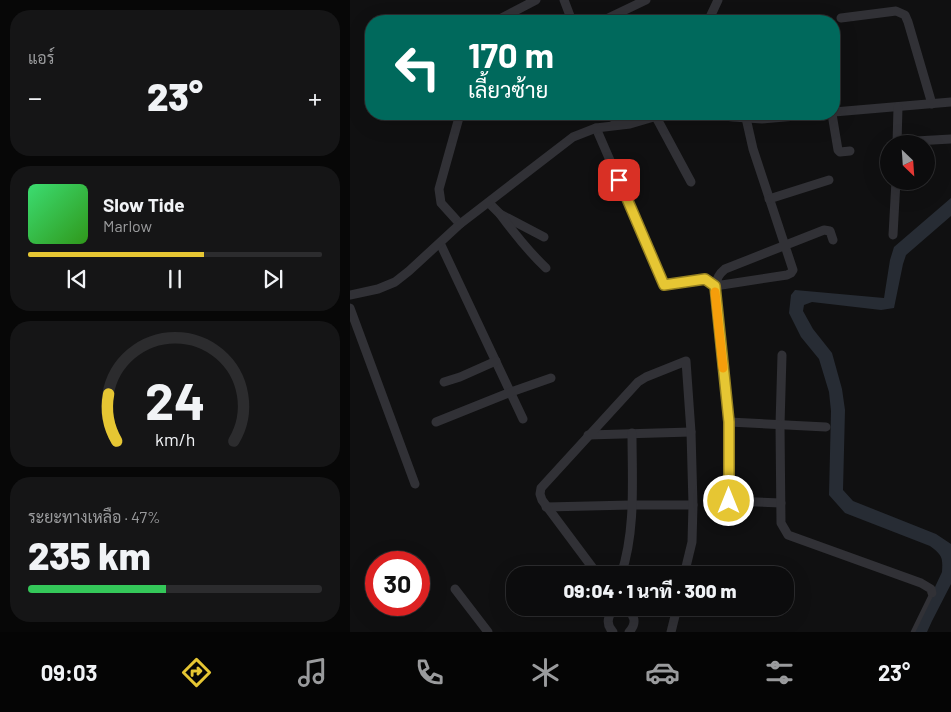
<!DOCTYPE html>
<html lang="th">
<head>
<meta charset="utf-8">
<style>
	body { margin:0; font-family:Barlow,Sarabun,sans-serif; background:#151516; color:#f1f3f6; height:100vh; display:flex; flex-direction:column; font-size:19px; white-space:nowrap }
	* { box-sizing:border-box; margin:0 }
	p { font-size:16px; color:#9a9b9d }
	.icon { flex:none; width:28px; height:28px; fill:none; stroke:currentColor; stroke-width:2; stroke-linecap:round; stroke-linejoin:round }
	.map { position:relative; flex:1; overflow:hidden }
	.panel { display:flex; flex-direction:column; gap:10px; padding:10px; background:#070707; width:350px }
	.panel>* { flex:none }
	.banner { position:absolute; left:15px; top:15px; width:475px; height:105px; border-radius:20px; box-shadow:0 5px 20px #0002,0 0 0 1px #2c2c2e; background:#00695c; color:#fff; overflow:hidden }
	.needle { width:32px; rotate:155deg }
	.controls { position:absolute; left:530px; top:135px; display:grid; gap:10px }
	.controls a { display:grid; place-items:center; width:55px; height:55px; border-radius:50%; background:#0c0c0d; box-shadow:0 5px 20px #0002,0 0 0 1px #2c2c2e; font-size:25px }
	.speed { position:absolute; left:15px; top:551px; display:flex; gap:10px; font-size:25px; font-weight:700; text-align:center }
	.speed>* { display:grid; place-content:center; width:65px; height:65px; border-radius:50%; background:#0c0c0d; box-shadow:0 5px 20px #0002,0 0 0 1px #2c2c2e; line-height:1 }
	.speed .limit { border:8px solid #d22; background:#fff; color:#111 }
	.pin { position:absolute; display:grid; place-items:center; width:42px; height:42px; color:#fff; margin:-21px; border-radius:10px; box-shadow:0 2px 8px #0006 }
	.me { position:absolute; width:55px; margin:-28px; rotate:0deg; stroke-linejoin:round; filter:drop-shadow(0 0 4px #0008) }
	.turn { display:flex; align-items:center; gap:18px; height:105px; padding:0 20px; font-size:22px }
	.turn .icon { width:65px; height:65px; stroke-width:2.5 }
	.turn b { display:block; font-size:35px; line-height:42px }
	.big { font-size:38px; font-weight:800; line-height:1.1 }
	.panel .widget { flex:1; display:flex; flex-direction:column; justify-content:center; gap:8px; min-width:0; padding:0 18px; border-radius:20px; background:#151516 }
	.panel .dial { align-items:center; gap:0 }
	.dial svg { height:130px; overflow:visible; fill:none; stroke:#2c2c2e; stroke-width:7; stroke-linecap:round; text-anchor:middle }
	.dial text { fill:#f1f3f6; stroke:none }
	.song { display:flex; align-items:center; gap:15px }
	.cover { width:60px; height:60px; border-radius:8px; background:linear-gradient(135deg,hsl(140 70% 55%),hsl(110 70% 35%)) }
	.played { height:5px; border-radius:2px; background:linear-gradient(90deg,#e6c633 60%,#2c2c2e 60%) }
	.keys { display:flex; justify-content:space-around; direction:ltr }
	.heat { display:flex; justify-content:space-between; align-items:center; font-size:28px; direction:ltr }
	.charge { height:8px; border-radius:4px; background:linear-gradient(90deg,#34c759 47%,#2c2c2e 0) }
	.trip { position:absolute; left:156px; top:566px; width:288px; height:50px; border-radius:20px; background:#0c0c0d; box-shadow:0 5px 20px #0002,0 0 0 1px #2c2c2e; font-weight:800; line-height:50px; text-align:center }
	.dock { display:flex; height:80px; justify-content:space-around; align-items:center; background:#050505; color:#9a9b9d }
	.dock .icon { width:35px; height:35px }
	.dock .active { color:#e6c633 }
	.dock b { font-size:22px; color:#f1f3f6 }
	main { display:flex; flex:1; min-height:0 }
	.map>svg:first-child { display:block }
	.water { fill:#272c34 }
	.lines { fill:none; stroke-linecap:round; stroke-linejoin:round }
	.service { stroke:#313136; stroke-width:4.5 }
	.minor { stroke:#313136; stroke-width:9 }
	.route-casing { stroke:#968121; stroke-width:12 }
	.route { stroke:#e6c633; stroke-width:9 }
	.slow { stroke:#f59e0b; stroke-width:9 }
</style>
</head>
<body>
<main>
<section class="panel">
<div class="widget"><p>แอร์</p>
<div class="heat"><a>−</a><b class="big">23°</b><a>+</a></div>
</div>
<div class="widget">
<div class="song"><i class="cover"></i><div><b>Slow Tide</b><p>Marlow</p></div></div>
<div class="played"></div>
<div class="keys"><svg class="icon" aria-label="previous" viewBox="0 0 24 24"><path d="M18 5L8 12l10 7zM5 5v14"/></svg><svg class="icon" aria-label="pause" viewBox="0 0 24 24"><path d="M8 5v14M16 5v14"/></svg><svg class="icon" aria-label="next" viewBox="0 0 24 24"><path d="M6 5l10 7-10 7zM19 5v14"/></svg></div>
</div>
<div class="widget dial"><svg viewBox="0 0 100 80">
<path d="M14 69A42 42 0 1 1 86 69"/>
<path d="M14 69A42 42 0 0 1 9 40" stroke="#e6c633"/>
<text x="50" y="56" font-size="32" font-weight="700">24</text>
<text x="50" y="72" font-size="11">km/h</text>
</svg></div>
<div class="widget"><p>ระยะทางเหลือ · 47%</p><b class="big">235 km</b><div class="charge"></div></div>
</section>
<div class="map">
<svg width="601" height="632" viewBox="0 0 601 632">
	<rect width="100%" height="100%" fill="#101011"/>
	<path class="water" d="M601 198V216L556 255 553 264 544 308 531 310 462 302 454 305 453 311 463 329 482 353 492 389 495 410 493 490 503 501 586 534 601 544V584L582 621 577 632H564L592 572C593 557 592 555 580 546L495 513 479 495 481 411 479 392 469 359 451 337 439 313 441 295 445 290 534 298 540 260 544 247Z"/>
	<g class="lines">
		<path class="service" d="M563 632 582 593"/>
		<g class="minor">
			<path d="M214 0 222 21"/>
			<path d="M491 18 546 11 555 15 558 22 582 104"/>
			<path d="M146 21 186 0"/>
			<path d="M252 21 296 0"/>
			<path d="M360 21 361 15 368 0"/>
			<path d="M484 112 601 102"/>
			<path d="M110 114 89 189 91 203 110 224"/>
			<path d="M262 114 267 125"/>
			<path d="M357 114 383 117 412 119 468 114"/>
			<path d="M482 114 488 150 490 152 500 151"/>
			<path d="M306 117 341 182"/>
			<path d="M396 118 403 149 443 270 441 273 437 275 365 286C367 278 369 274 375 269L474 230 480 231 483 240"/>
			<path d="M246 128 314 285 355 279 365 286 379 422V501L431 503"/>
			<path d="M548 142 601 139"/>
			<path d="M547 144 548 107"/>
			<path d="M419 199 479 180"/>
			<path d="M139 203 150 214 194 237"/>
			<path d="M150 214C164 233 179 252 196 268"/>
			<path d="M543 235 546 181"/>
			<path d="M90 243 173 419"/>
			<path d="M0 295 28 289 45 282 59 271 110 224 223 137 246 128 280 124 314 114"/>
			<path d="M0 308 65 484"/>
			<path d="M432 355 430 425 431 523 438 535 571 583 581 589 582 593"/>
			<path d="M94 382 110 377 146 361"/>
			<path d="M86 422 161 392 201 378"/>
			<path d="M379 422 476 427"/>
			<path d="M238 435 341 432"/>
			<path d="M196 507 281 505H343"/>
			<path d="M248 575 192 500 190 494 191 488 288 382 296 377 336 361 341 432 343 505 342 542 334 575"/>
			<path d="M271 575C286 530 282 480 282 433"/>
			<path d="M105 589 138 632"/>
			<path d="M263 632C259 628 257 623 259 617 265 598 296 614 279 632"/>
			<path d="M321 632 327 608"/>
		</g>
	</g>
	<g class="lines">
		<g class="route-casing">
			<path id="route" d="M269 180 314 285 355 279 365 286 379 422V501"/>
		</g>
		<use href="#route" class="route"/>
		<path class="slow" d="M365 292 373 368"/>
	</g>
</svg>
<div class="controls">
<a><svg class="needle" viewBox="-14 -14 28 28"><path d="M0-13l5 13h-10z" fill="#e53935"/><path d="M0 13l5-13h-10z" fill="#9a9b9d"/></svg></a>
</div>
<div class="speed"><div class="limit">30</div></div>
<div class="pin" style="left:269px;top:180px;background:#d93025"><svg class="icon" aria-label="arrive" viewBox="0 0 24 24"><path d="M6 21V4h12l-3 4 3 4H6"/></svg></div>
<svg class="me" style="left:379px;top:501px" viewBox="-20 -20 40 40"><circle r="17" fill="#e6c633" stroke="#fff" stroke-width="3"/><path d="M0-11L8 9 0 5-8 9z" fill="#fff"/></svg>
<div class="trip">09:04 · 1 นาที · 300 m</div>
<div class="banner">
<div class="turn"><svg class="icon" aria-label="left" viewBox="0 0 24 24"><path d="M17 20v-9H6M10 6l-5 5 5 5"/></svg><div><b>170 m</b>เลี้ยวซ้าย</div></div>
</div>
</div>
</main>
<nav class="dock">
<b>09:03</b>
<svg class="icon active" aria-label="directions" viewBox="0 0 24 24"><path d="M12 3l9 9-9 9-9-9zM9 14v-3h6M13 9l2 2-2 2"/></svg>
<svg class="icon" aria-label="music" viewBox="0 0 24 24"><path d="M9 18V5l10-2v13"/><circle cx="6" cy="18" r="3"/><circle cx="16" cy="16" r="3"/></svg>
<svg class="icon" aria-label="phone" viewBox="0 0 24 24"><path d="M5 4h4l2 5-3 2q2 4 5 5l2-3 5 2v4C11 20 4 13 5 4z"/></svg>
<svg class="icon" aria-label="climate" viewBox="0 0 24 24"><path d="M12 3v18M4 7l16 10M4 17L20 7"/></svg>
<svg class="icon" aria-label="car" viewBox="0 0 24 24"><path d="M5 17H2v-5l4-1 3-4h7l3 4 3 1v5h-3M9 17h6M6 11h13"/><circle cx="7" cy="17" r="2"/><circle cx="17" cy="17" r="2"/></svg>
<svg class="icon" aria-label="filters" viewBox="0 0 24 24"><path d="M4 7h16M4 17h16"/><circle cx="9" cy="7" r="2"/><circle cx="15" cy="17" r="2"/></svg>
<b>23°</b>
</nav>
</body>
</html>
